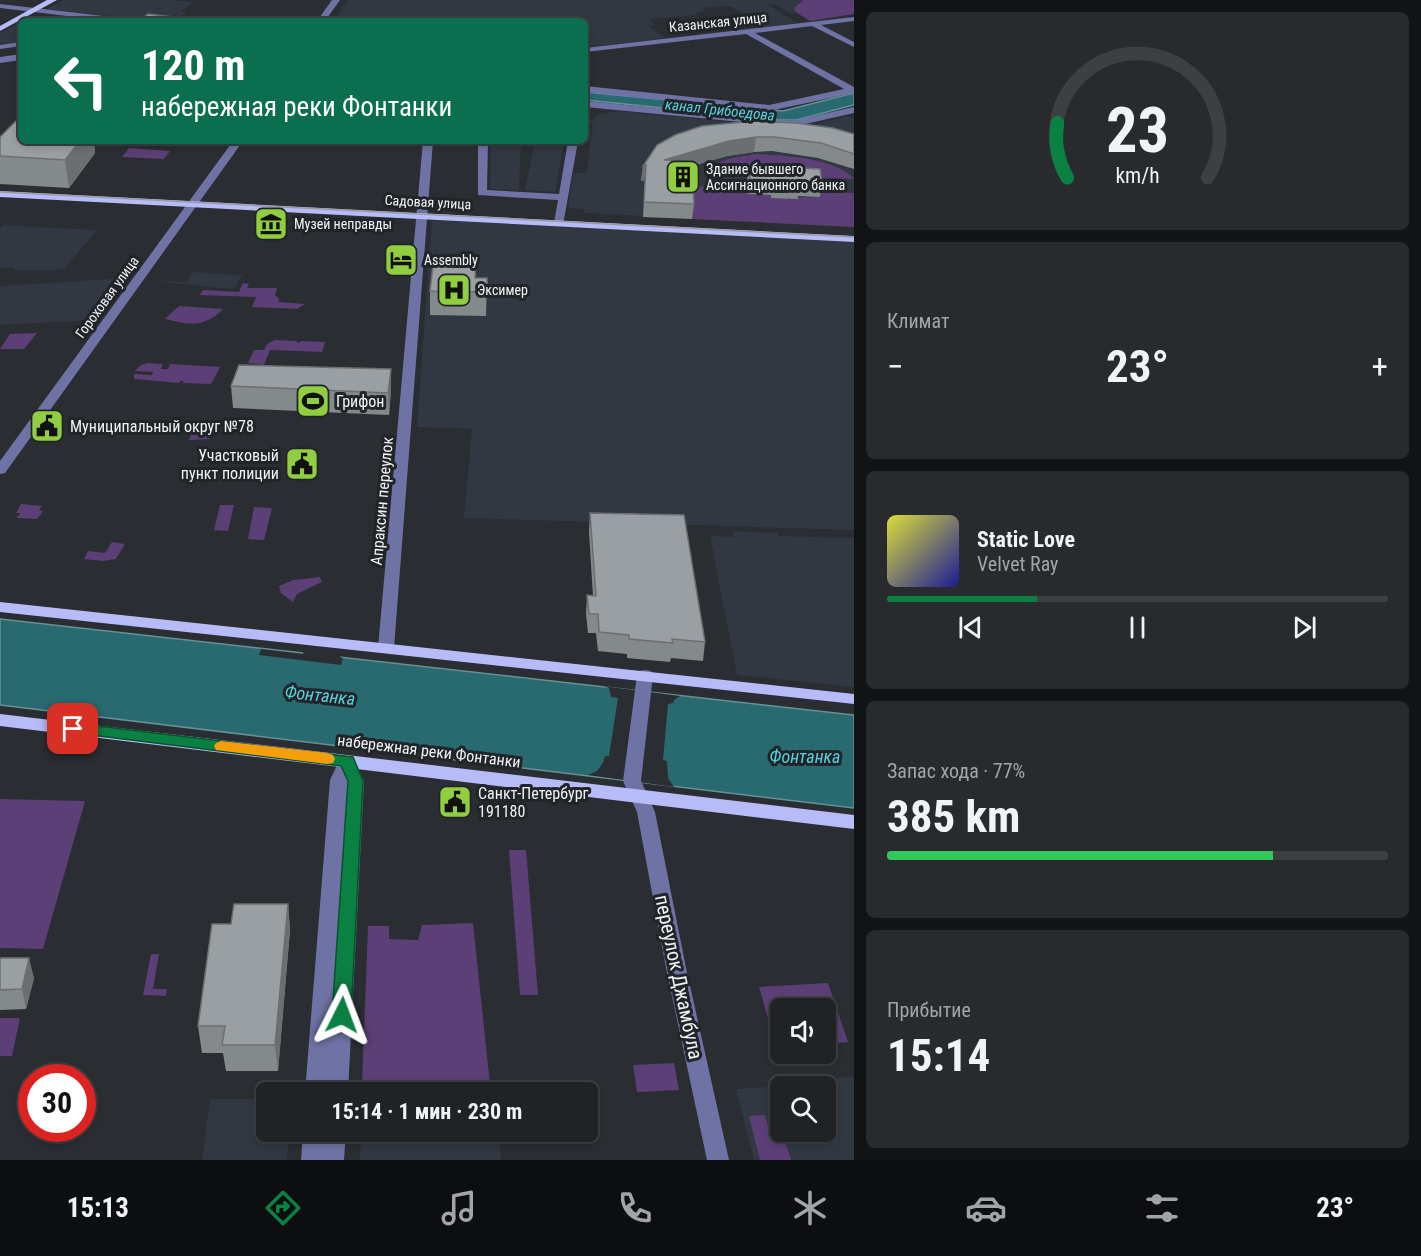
<!DOCTYPE html>
<html lang="ru">
<head>
<meta charset="utf-8">
<style>
	body { margin:0; font-family:"Roboto Condensed",sans-serif; background:#282a2e; color:#f1f3f6; height:100vh; display:flex; flex-direction:column; font-size:22px; white-space:nowrap }
	* { box-sizing:border-box; margin:0 }
	p { font-size:20px; color:#a2a4a7 }
	.icon { flex:none; width:33px; height:33px; fill:none; stroke:currentColor; stroke-width:2; stroke-linecap:round; stroke-linejoin:round }
	.map { position:relative; flex:1; overflow:hidden }
	.sheet { display:flex; flex-direction:column; gap:12px; padding:12px; background:#121315; width:567px }
	.sheet>* { flex:none }
	.banner { position:absolute; left:18px; top:18px; width:570px; height:126px; border-radius:9px; box-shadow:0 3px 9px #0003,0 0 0 2px #3d3f43; background:#0b6e4f; color:#fff; overflow:hidden }
	.fabs { position:absolute; left:770px; top:998px; display:grid; gap:12px }
	.fabs a { display:grid; place-items:center; width:66px; height:66px; border-radius:9px; background:#202226; box-shadow:0 3px 9px #0003,0 0 0 2px #3d3f43; font-size:30px }
	.speed { position:absolute; left:18px; top:1064px; display:flex; gap:12px; font-size:30px; font-weight:700; text-align:center }
	.speed>* { display:grid; place-content:center; width:78px; height:78px; border-radius:50%; background:#202226; box-shadow:0 3px 9px #0003,0 0 0 2px #3d3f43; line-height:1 }
	.speed .limit { border:9px solid #d22; background:#fff; color:#111 }
	.pin { position:absolute; display:grid; place-items:center; width:51px; height:51px; color:#fff; margin:-26px; border-radius:12px; box-shadow:0 3px 9px #0006 }
	.me { position:absolute; width:66px; margin:-33px; rotate:3deg; stroke-linejoin:round; filter:drop-shadow(0 0 4px #0008) }
	.turn { display:flex; align-items:center; gap:21px; height:126px; padding:0 24px; font-size:27px }
	.turn .icon { width:78px; height:78px; stroke-width:2.5 }
	.turn b { display:block; font-size:42px; line-height:51px }
	.big { font-size:45px; font-weight:700; line-height:1.1 }
	.sheet .widget { flex:1; display:flex; flex-direction:column; justify-content:center; gap:9px; min-width:0; padding:0 21px; border-radius:9px; background:#282a2e }
	.sheet .dial { align-items:center; gap:0 }
	.dial svg { height:156px; overflow:visible; fill:none; stroke:#3d3f43; stroke-width:7; stroke-linecap:round; text-anchor:middle }
	.dial text { fill:#f1f3f6; stroke:none }
	.song { display:flex; align-items:center; gap:18px }
	.cover { width:72px; height:72px; border-radius:9px; background:linear-gradient(135deg,hsl(60 70% 55%),hsl(240 70% 35%)) }
	.played { height:6px; border-radius:3px; background:linear-gradient(90deg,#0b8043 30%,#3d3f43 30%) }
	.keys { display:flex; justify-content:space-around; direction:ltr }
	.heat { display:flex; justify-content:space-between; align-items:center; font-size:33px; direction:ltr }
	.charge { height:9px; border-radius:4px; background:linear-gradient(90deg,#34c759 77%,#3d3f43 0) }
	.trip { position:absolute; left:256px; top:1082px; width:342px; height:60px; border-radius:9px; background:#202226; box-shadow:0 3px 9px #0003,0 0 0 2px #3d3f43; font-weight:700; line-height:60px; text-align:center }
	.menu { display:flex; height:96px; justify-content:space-around; align-items:center; background:#0d0e0f; color:#a2a4a7 }
	.menu .icon { width:42px; height:42px }
	.menu .on { color:#0b8043 }
	.menu b { font-size:27px; color:#f1f3f6 }
	main { display:flex; flex:1; min-height:0 }
	.map>svg:first-child { display:block }
	.built { fill:#313841; fill-rule:evenodd }
	.green { fill:#5b3f76 }
	.water { fill:#296970; stroke:#659298; stroke-width:1.5 }
	.pier { fill:#2a2d32 }
	.lines { fill:none; stroke-linecap:round; stroke-linejoin:round }
	.minor { fill:#6f72a4; fill-rule:evenodd }
	.major { fill:#b7bcf9; fill-rule:evenodd }
	.tram { stroke:#989b9f; stroke-width:1.5 }
	.wall { fill:#84898c }
	.shaded-wall { fill:#6b6f72 }
	.building { fill:#999fa3; stroke:#6b6f72; stroke-width:1.5 }
	.route { fill:#0b8043; stroke:#07532c; stroke-width:1.5 }
	.slow { fill:#f59e0b }
	.labels { text-anchor:middle; dominant-baseline:central; stroke-width:6; stroke-linejoin:round; paint-order:stroke }
	.far-street-label { font-size:14px; fill:#f1f3f6; stroke:#212428 }
	.far-poi-label { font-size:14px; fill:#f1f3f6; stroke:#212428; text-anchor:start }
	.far-water-label { font-size:15px; font-style:italic; fill:#55d2e0; stroke:#212428 }
	.poi-label { font-size:16px; fill:#f1f3f6; stroke:#212428; text-anchor:start }
	.street-label { font-size:16px; fill:#f1f3f6; stroke:#212428 }
	.water-label { font-size:18px; font-style:italic; fill:#55d2e0; stroke:#212428 }
	.near-street-label { font-size:20px; fill:#f1f3f6; stroke:#212428 }
</style>
</head>
<body>
<main>
<div class="map">
<svg width="854" height="1160" viewBox="0 0 854 1160">
	<rect width="100%" height="100%" fill="#2a2d32"/>
	<g class="built">
		<path d="M63 0H171L194 2 181 11 187 12 176 21H156L47 9Z"/>
		<path d="M348 0H803L795 6 797 13 791 14 778 6 766 3 797 23 762 27 734 8 728 6 702 8 706 11 695 12 697 15 649 19 656 25 648 26 665 38 585 47V21H333Z"/>
		<path d="M21 22V42L0 44V33Z"/>
		<path d="M617 111 772 126H809L846 116 854 118V227L584 213V209L568 208 573 173H587L592 123H585V120H592L599 114Z"/>
		<path d="M491 141H521L519 190 490 189Z"/>
		<path d="M535 141H564L555 192 525 190Z"/>
		<path d="M432 220 854 242V530L464 518 472 429 417 427Z"/>
		<path d="M4 225 97 230 65 268 49 271 14 270V268H0V229Z"/>
		<path d="M193 272 242 275 234 289 148 281 187 282Z"/>
		<path d="M125 278 94 320 0 325V286Z"/>
		<path d="M733 531 778 533 779 536 854 538V687L737 675 710 536 734 537Z"/>
		<path d="M854 1077V1160H754L736 1089 769 1087 767 1080ZM780 1086H825V1131H780Z"/>
		<path d="M494 1085 495 1092H357V1086Z"/>
		<path d="M210 1099H267V1131H289L287 1160H202Z"/>
		<path d="M361 1131H498L501 1160H360Z"/>
	</g>
	<g class="green">
		<path d="M803 0H854V14L810 21 797 13 794 8Z"/>
		<path d="M129 148 170 151 164 159 122 157Z"/>
		<path d="M755 154C781 155 837 158 854 179L709 172C714 158 742 157 755 154Z"/>
		<path d="M691 186 748 189 749 194 771 195 772 198 819 197V192L854 193V227L692 219Z"/>
		<path d="M243 283 249 284 247 288H277L275 295 279 299V302L305 304 297 309 252 307 256 297 200 295 203 290 239 292Z"/>
		<path d="M179 306 223 309C204 328 190 325 165 319Z"/>
		<path d="M37 333 24 349H0L10 334Z"/>
		<path d="M275 340 297 341V343L302 341 325 342 322 352 270 350 264 365 248 363 254 350H264L267 344Z"/>
		<path d="M148 363 163 364 161 369H168L170 364 220 367 212 383 209 384 183 383V380L178 383 134 379V374L152 375 153 372 135 371 141 365Z"/>
		<path d="M196 422 213 424 209 439 189 440Z"/>
		<path d="M21 504 42 506 39 510 43 511 37 519 17 518 20 513H16Z"/>
		<path d="M220 505H234L228 531 214 530Z"/>
		<path d="M254 507 272 508 264 540 248 539Z"/>
		<path d="M112 542 125 544 116 559 103 561 84 559 88 551 105 553Z"/>
		<path d="M320 577 322 582 297 594 293 602 281 593 279 586 293 580Z"/>
		<path d="M0 799 85 801 43 949 0 948Z"/>
		<path d="M509 850H526L538 995H520Z"/>
		<path d="M473 923 490 1084H362L368 926H389V939L418 940 422 925Z"/>
		<path d="M151 954H159L153 989H167L166 996 143 995Z"/>
		<path d="M828 983 848 1042 825 1044V1008H780V1046H776L759 987Z"/>
		<path d="M0 1018H20L12 1056H0Z"/>
		<path d="M674 1063 679 1090 637 1092 633 1065Z"/>
		<path d="M765 1115 770 1134H783L791 1160H760L749 1116Z"/>
	</g>
	<g class="water">
		<path d="M585 92 783 111 854 93V105L796 120H781L585 100Z"/>
		<path d="M0 619 854 715V808L0 705Z"/>
	</g>
	<g class="pier">
		<path d="M261 649 303 654 304 650 341 654 340 657 343 658 341 665 259 655Z"/>
		<path d="M603 686 680 696 674 700 673 703 668 704 663 760 667 761 668 778 674 787 588 775 597 771 603 763 605 756H609L618 698 611 697 609 688Z"/>
	</g>
	<g class="lines">
		<g class="minor">
			<path d="M332 0H340L325 21H317Z"/>
			<path d="M0 4 130 19 134 21H109L0 8Z"/>
			<path d="M854 17V21L821 25 854 42V47L812 26 755 33 854 87V93L769 111 585 92V86L769 105 844 89 746 34 585 52V48Z"/>
			<path d="M21 42V46L0 49V45Z"/>
			<path d="M21 54V60L0 63V57Z"/>
			<path d="M585 101 792 121 854 107V113L792 127 585 107Z"/>
			<path d="M233 141H243L5 473 0 474V461Z"/>
			<path d="M423 141H433L394 648 386 653 378 648Z"/>
			<path d="M478 141H488L487 190 559 194 568 141H578L563 225 554 223 558 200 478 195Z"/>
			<path d="M645 670 651 671 653 675 641 781 655 812 686 968 729 1160H707L666 968 637 812 623 781 637 675 639 671Z"/>
			<path d="M347 755 353 757 364 781 348 1092H305L330 780 341 757Z"/>
			<path d="M303 1131H346L344 1160H301Z"/>
		</g>
		<g class="major">
			<path d="M47 0H57L0 31V26Z"/>
			<path d="M0 191 854 236V242L0 197Z"/>
			<path d="M0 602 854 694V704L0 612Z"/>
			<path d="M0 714 854 815V829L0 726Z"/>
		</g>
		<path class="tram" d="M0 192 854 237"/>
	</g>
	<g class="wall">
		<path d="M854 134V169L818 158 772 151 754 152 727 156 692 166 694 204 692 219 643 217 645 180 641 181 643 166 675 135Z"/>
		<path d="M0 137 21 141H94L95 153 69 188 0 184Z"/>
		<path d="M749 165 822 182 820 197 798 196V199L771 198V195L748 194 747 180Z"/>
		<path d="M476 278H487L486 316 430 315V291Z"/>
		<path d="M391 369V391L389 415 233 408 231 386Z"/>
		<path d="M590 513 705 642 703 661 671 658 670 662 627 658V654L598 651 596 633H588L586 614 587 595 593 596 589 532Z"/>
		<path d="M288 904 290 930 278 1071H226L223 1053H202L198 1026 231 924Z"/>
		<path d="M0 958 34 978 26 1009 0 1010Z"/>
	</g>
	<g class="shaded-wall">
		<path d="M756 137 754 152 727 156 663 174 664 160 729 141Z"/>
		<path d="M80 141H94L95 153 69 188 65 160Z"/>
		<path d="M646 165 645 180 641 181 643 166Z"/>
		<path d="M391 369V391L389 415 388 393Z"/>
		<path d="M288 904 290 930 278 1071 275 1045Z"/>
		<path d="M29 958 34 978 26 1009 22 989Z"/>
	</g>
	<g class="building">
		<path d="M148 14 207 21H139Z"/>
		<path d="M16 121H21V141H80L65 160 0 156V137Z"/>
		<path d="M754 121 796 123 833 128 854 134V154L821 143 774 137H756L729 141 664 160 692 161 694 204 644 202 646 165 643 166 657 145 675 135 702 126Z"/>
		<path d="M749 165 820 169 822 182 800 181V184L774 183 773 180 750 179Z"/>
		<path d="M434 256 476 257 475 278H487V292L430 291Z"/>
		<path d="M239 365 391 369 388 393 231 386Z"/>
		<path d="M590 513 684 515 705 642 672 639 673 643 629 639V635L599 632 598 614H589L587 595 596 596Z"/>
		<path d="M234 904H288L275 1045H222L225 1026H198L212 924H231Z"/>
		<path d="M0 958H29L22 989 0 990Z"/>
	</g>
	<path class="route" d="M73 723 353 757 363 781 351 1015 348 1020 342 1023 335 1020 332 1015 348 781 341 766 67 732 65 729 67 725Z"/>
	<path class="slow" d="M221 741 327 753 333 755 335 759 333 763 327 764 216 750 214 746 216 743Z"/>
	<defs>
		<g id="building-square" transform="scale(1.725)"><rect x="-9" y="-9" width="18" height="18" rx="4" fill="#91cd40" stroke="#212428"/><path d="M-4-6H4V6H1V3H-1V6H-4ZM-2.5-4.3h1.7v1.8h-1.7ZM.8-4.3h1.7v1.8H.8ZM-2.5-1h1.7V.8h-1.7ZM.8-1h1.7V.8H.8Z" fill="#111"/></g>
		<g id="museum-square" transform="scale(1.725)"><rect x="-9" y="-9" width="18" height="18" rx="4" fill="#91cd40" stroke="#212428"/><path d="M0-6L6-3V-2H-6V-3ZM-5-1h2V3h-2ZM-1-1h2V3h-2ZM3-1h2V3H3ZM-6 4H6V6H-6Z" fill="#111"/></g>
		<g id="hotel-square" transform="scale(1.725)"><rect x="-9" y="-9" width="18" height="18" rx="4" fill="#91cd40" stroke="#212428"/><path d="M-6-4.5h1.5V1H6V5H4.5V3h-9V5H-6ZM-4 0a1.8 1.8 0 1 1 3.6 0ZM.5 0V-2.5h3Q6-2.5 6 0Z" fill="#111"/></g>
		<g id="hospital-square" transform="scale(1.725)"><rect x="-9" y="-9" width="18" height="18" rx="4" fill="#91cd40" stroke="#212428"/><path d="M-5-5h3v3.5h4V-5h3V5h-3V1.5h-4V5h-3Z" fill="#111"/></g>
		<g id="stadium-square" transform="scale(1.725)"><rect x="-9" y="-9" width="18" height="18" rx="4" fill="#91cd40" stroke="#212428"/><path d="M0-5a6.5 5 0 1 0 0 10a6.5 5 0 1 0 0-10ZM-3.5-1.8h7v3.6h-7Z" fill="#111"/></g>
		<g id="civic-square" transform="scale(1.725)"><rect x="-9" y="-9" width="18" height="18" rx="4" fill="#91cd40" stroke="#212428"/><path d="M-.6-6.5H3V-4.5H.6V-3L4-1V1h2V6H-6V1h2V-1L-.6-3ZM-1.2 2.5V6h2.4V2.5Z" fill="#111"/></g>
	</defs>
	<g fill-rule="evenodd">
		<use href="#building-square" x="683" y="177"/>
		<use href="#museum-square" x="271" y="224"/>
		<use href="#hotel-square" x="401" y="260"/>
		<use href="#hospital-square" x="454" y="290"/>
		<use href="#stadium-square" x="313" y="401"/>
		<use href="#civic-square" x="47" y="426"/>
		<use href="#civic-square" x="302" y="464"/>
		<use href="#civic-square" x="455" y="802"/>
	</g>
	<g class="labels">
		<g class="far-street-label">
			<text transform="translate(718 22) rotate(-6)">Казанская улица</text>
			<text transform="translate(428 202) rotate(3)">Садовая улица</text>
			<text transform="translate(107 297) rotate(-54)">Гороховая улица</text>
		</g>
		<g class="far-poi-label">
			<text x="706" y="169">Здание бывшего<tspan x="706" dy="16">Ассигнационного банка</tspan></text>
			<text x="294" y="224">Музей неправды</text>
			<text x="424" y="260">Assembly</text>
			<text x="477" y="290">Эксимер</text>
		</g>
		<g class="far-water-label">
			<text transform="translate(720 110) rotate(6)">канал Грибоедова</text>
		</g>
		<g class="poi-label">
			<text x="336" y="401">Грифон</text>
			<text x="70" y="426">Муниципальный округ №78</text>
			<text x="279" y="455" text-anchor="end">Участковый<tspan x="279" dy="18">пункт полиции</tspan></text>
			<text x="478" y="793">Санкт-Петербург<tspan x="478" dy="18">191180</tspan></text>
		</g>
		<g class="street-label">
			<text transform="translate(382 501) rotate(-85)">Апраксин переулок</text>
			<text transform="translate(429 751) rotate(7)">набережная реки Фонтанки</text>
		</g>
		<g class="water-label">
			<text transform="translate(320 695) rotate(6)">Фонтанка</text>
			<text x="805" y="756">Фонтанка</text>
		</g>
		<g class="near-street-label">
			<text transform="translate(679 977) rotate(78)">переулок Джамбула</text>
		</g>
	</g>
</svg>
<div class="fabs">
<a><svg class="icon" aria-label="sound" viewBox="0 0 24 24"><path d="M4 9h4l5-4v14l-5-4H4zM17 9q2 3 0 6"/></svg></a>
<a><svg class="icon" aria-label="search" viewBox="0 0 24 24"><circle cx="10" cy="10" r="6"/><path d="M15 15l6 6"/></svg></a>
</div>
<div class="speed"><div class="limit">30</div></div>
<div class="pin" style="left:73px;top:729px;background:#d93025"><svg class="icon" aria-label="arrive" viewBox="0 0 24 24"><path d="M6 21V4h12l-3 4 3 4H6"/></svg></div>
<svg class="me" style="left:342px;top:1015px" viewBox="-20 -20 40 40"><path d="M0-17L14 15 0 8-14 15z" fill="#0b8043" stroke="#fff" stroke-width="4"/></svg>
<div class="trip">15:14 · 1 мин · 230 m</div>
<div class="banner">
<div class="turn"><svg class="icon" aria-label="left" viewBox="0 0 24 24"><path d="M17 20v-9H6M10 6l-5 5 5 5"/></svg><div><b>120 m</b>набережная реки Фонтанки</div></div>
</div>
</div>
<section class="sheet">
<div class="widget dial"><svg viewBox="0 0 100 80">
<path d="M14 69A42 42 0 1 1 86 69"/>
<path d="M14 69A42 42 0 0 1 9 41" stroke="#0b8043"/>
<text x="50" y="56" font-size="32" font-weight="700">23</text>
<text x="50" y="72" font-size="11">km/h</text>
</svg></div>
<div class="widget"><p>Климат</p>
<div class="heat"><a>−</a><b class="big">23°</b><a>+</a></div>
</div>
<div class="widget">
<div class="song"><i class="cover"></i><div><b>Static Love</b><p>Velvet Ray</p></div></div>
<div class="played"></div>
<div class="keys"><svg class="icon" aria-label="previous" viewBox="0 0 24 24"><path d="M18 5L8 12l10 7zM5 5v14"/></svg><svg class="icon" aria-label="pause" viewBox="0 0 24 24"><path d="M8 5v14M16 5v14"/></svg><svg class="icon" aria-label="next" viewBox="0 0 24 24"><path d="M6 5l10 7-10 7zM19 5v14"/></svg></div>
</div>
<div class="widget"><p>Запас хода · 77%</p><b class="big">385 km</b><div class="charge"></div></div>
<div class="widget"><p>Прибытие</p><b class="big">15:14</b></div>
</section>
</main>
<nav class="menu">
<b>15:13</b>
<svg class="icon on" aria-label="directions" viewBox="0 0 24 24"><path d="M12 3l9 9-9 9-9-9zM9 14v-3h6M13 9l2 2-2 2"/></svg>
<svg class="icon" aria-label="music" viewBox="0 0 24 24"><path d="M9 18V5l10-2v13"/><circle cx="6" cy="18" r="3"/><circle cx="16" cy="16" r="3"/></svg>
<svg class="icon" aria-label="phone" viewBox="0 0 24 24"><path d="M5 4h4l2 5-3 2q2 4 5 5l2-3 5 2v4C11 20 4 13 5 4z"/></svg>
<svg class="icon" aria-label="climate" viewBox="0 0 24 24"><path d="M12 3v18M4 7l16 10M4 17L20 7"/></svg>
<svg class="icon" aria-label="car" viewBox="0 0 24 24"><path d="M5 17H2v-5l4-1 3-4h7l3 4 3 1v5h-3M9 17h6M6 11h13"/><circle cx="7" cy="17" r="2"/><circle cx="17" cy="17" r="2"/></svg>
<svg class="icon" aria-label="filters" viewBox="0 0 24 24"><path d="M4 7h16M4 17h16"/><circle cx="9" cy="7" r="2"/><circle cx="15" cy="17" r="2"/></svg>
<b>23°</b>
</nav>
</body>
</html>
